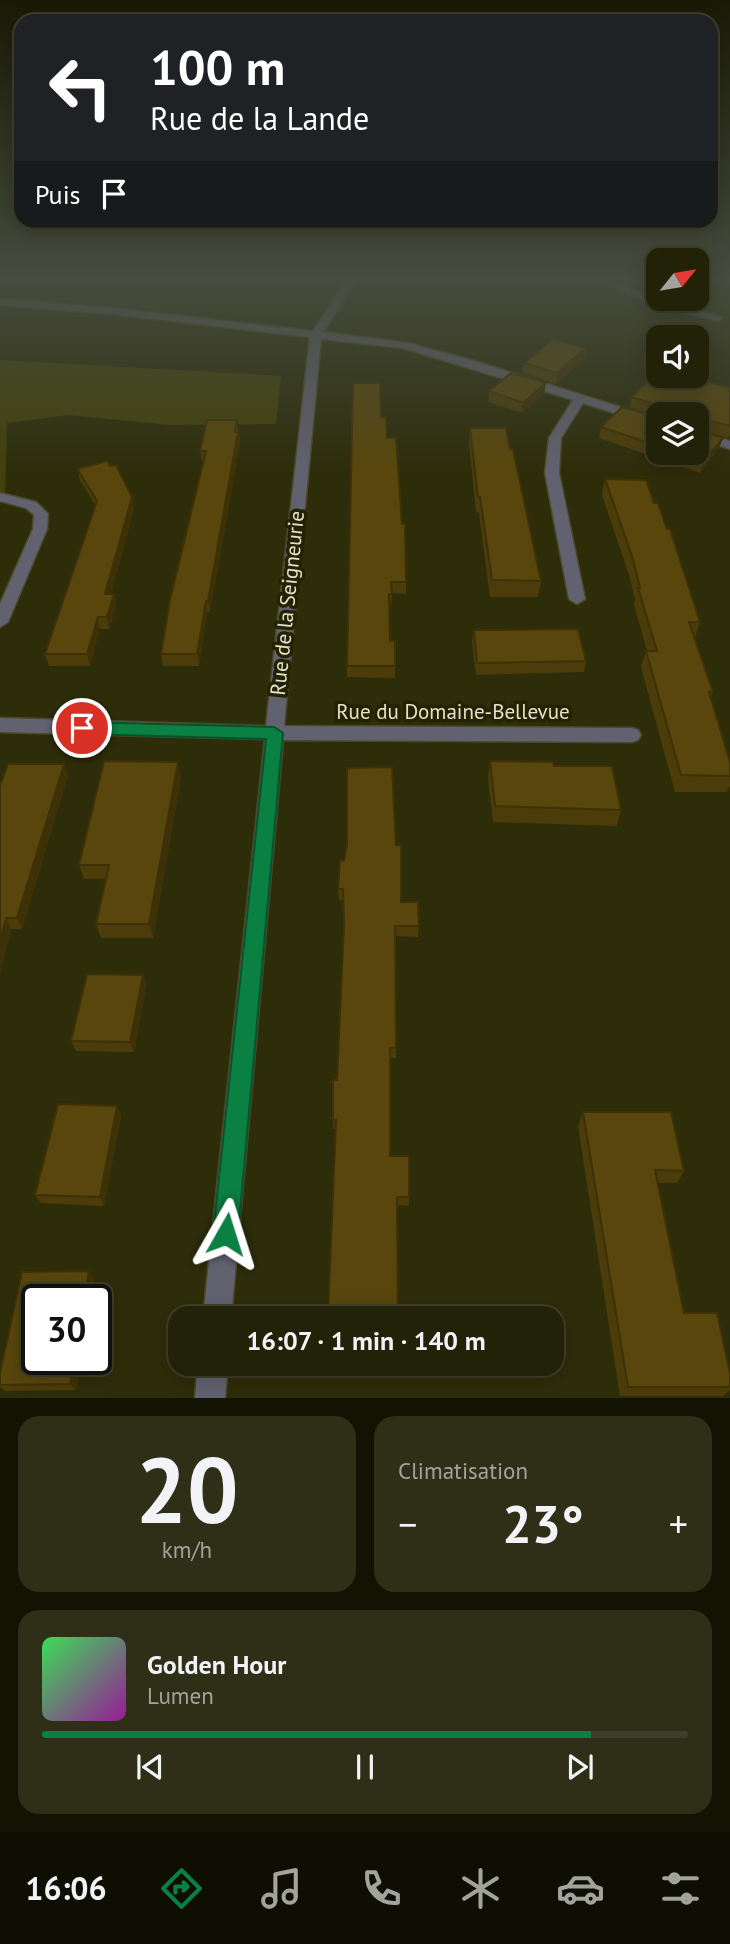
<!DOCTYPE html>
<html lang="fr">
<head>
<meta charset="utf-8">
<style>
	body { margin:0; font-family:"PT Sans",sans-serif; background:#2e2f16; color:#f1f3f6; height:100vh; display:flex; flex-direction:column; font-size:26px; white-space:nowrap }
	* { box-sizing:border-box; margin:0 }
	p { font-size:23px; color:#a2a49c }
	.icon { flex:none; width:38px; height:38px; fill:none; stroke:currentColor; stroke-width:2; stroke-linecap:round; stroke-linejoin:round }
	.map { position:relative; height:1398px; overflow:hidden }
	.side { display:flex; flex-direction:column; gap:18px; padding:18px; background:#131304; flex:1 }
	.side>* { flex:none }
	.hud { position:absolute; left:14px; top:14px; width:704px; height:214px; border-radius:21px; box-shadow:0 4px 18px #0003,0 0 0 2px #3f3f29; background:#202124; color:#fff; overflow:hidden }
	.needle { width:46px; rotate:60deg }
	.buttons { position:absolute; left:646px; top:248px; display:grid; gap:14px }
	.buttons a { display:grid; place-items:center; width:63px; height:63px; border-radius:14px; background:#222208; box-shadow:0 4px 18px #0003,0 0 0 2px #3f3f29; font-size:35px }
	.speed { position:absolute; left:21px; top:1284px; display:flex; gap:14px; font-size:35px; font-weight:700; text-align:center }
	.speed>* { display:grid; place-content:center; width:91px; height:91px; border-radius:50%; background:#222208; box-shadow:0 4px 18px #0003,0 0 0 2px #3f3f29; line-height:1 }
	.speed .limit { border:4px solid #111; border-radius:10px; background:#fff; color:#111 }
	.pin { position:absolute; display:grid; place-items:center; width:60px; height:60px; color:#fff; margin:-30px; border:4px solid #fff; border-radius:50%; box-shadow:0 2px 7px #0007 }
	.me { position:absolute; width:77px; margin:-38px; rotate:6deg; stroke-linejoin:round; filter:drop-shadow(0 0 5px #0008) }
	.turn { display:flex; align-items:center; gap:24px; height:147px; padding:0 21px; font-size:32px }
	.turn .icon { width:91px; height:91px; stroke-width:2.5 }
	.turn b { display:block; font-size:49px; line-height:60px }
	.then { display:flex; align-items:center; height:66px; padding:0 21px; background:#0003; gap:14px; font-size:26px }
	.big { font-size:52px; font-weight:700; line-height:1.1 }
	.side .widget { flex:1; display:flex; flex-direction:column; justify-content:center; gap:10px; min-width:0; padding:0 24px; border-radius:21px; background:#2e2f16 }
	.side .dial { align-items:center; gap:0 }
	.dial b { font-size:91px; line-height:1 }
	.song { display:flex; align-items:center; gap:21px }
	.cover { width:84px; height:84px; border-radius:10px; background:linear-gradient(135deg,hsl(130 70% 55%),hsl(300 70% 35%)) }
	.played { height:7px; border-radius:4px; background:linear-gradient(90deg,#0b8043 85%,#3f3f29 85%) }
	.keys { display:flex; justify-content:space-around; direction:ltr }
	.heat { display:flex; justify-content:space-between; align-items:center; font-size:38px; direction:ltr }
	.side .tiles { flex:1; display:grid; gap:18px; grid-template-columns:1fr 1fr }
	.widget:last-child { grid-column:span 2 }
	.trip { position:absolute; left:168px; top:1306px; width:396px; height:70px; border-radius:21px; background:#222208; box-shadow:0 4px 18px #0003,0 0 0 2px #3f3f29; font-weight:700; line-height:70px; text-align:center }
	.tab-bar { display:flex; height:112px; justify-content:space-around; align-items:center; background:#0e0e03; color:#a2a49c }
	.tab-bar .icon { width:49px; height:49px }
	.tab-bar .current { color:#0b8043 }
	.tab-bar b { font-size:32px; color:#f1f3f6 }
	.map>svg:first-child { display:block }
	.green { fill:#42410a }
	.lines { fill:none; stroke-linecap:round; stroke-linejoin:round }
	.street-casing { stroke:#4a4a2a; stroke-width:3 }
	.street { fill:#626170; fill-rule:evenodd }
	.wall { fill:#4c3c0a }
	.shaded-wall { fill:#3e3108 }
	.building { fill:#58460c; stroke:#3e3108; stroke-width:2 }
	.route { fill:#0b8043; stroke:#07532c; stroke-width:2 }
	.labels { text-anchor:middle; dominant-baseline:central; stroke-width:7; stroke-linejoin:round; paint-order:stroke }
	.street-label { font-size:21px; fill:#e1e2cf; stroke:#232301 }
</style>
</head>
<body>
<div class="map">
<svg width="730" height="1398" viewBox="0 0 730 1398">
	<rect width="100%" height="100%" fill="#2d2d0a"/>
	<path class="green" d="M0 360 281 376 276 424 171 425 68 415 7 423 5 497H0Z"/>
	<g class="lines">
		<g class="street-casing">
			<g id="street">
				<path d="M349 277H359L323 332 408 343 478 362 658 419V427L583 403 561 438 559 473 585 599 577 604 569 599 545 473 549 438 573 400 403 348 321 339 284 726 632 728 638 730 641 735 638 740 632 742 283 740 231 1318H203L265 739 0 732V718L266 726 310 337 111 314 0 305V299L111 308 313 331Z"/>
				<path d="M587 277H601L658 299 723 318 718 321 653 304Z"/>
				<path d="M696 430 730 441V449L696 438Z"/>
				<path d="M0 493 36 502 48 514 47 529 8 622 0 627V604L33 529 34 515 26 508 0 501Z"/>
				<path d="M198 1363H228L225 1398H195Z"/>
			</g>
		</g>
		<use href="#street" class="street"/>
	</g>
	<g class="wall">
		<path d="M585 359 556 384 522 373 524 363Z"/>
		<path d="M730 388V435L728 438 697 429 719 448 700 473 599 438 601 427 658 417V453H696V415H658V417L630 407 632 397Z"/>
		<path d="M489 391 544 394 522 413 488 402Z"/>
		<path d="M381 417 387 438 406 582V594L392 593 391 606H389L390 641 395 666V678L347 677V666Z"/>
		<path d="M237 420 240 443 210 612H207L199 666H163L161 654 203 462H202L200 451Z"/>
		<path d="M470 428 510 449 541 581 538 597H490L479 513 476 512 469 443Z"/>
		<path d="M77 469 132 497 134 508 111 594H114L116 606 109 629H100L90 666H49L45 654 96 506 80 480Z"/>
		<path d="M605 479 654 503 700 622 695 638 713 692 711 698 730 762V786L727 792H675L641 667 646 651H647L634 604 635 599 629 575 602 495Z"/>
		<path d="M474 630 586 661 584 672 476 675 472 642Z"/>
		<path d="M490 761 554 766 621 810 617 826 493 822 488 778Z"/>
		<path d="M64 764 68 775 22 929H11L0 972V786Z"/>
		<path d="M181 777 153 938H101L96 924 106 879H84L79 865Z"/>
		<path d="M396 845 401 902 419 926 418 937 395 936 396 1048V1058H390V1156L409 1197V1206L397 1205 336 1129H333V1120L337 1080 344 925V900H339L338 889 344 861Z"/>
		<path d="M143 975 146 986 134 1052 76 1051 71 1041Z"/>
		<path d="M117 1106 121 1116 104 1206 41 1203 35 1195Z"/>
		<path d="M583 1112 684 1171 677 1183H657L684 1313 730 1373V1390L723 1396H620L578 1126Z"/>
		<path d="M89 1271 94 1279 90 1300H37V1360H81L76 1390 5 1391 0 1387V1373L22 1272Z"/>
	</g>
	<g class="shaded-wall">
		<path d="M586 348 585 359 556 384 557 373Z"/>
		<path d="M546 383 544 394 522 413 523 403Z"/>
		<path d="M238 432 240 443 210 612 208 601Z"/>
		<path d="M723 438 719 448 700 473 703 462Z"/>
		<path d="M132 497 134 508 108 606 105 594Z"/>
		<path d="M114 594 116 606 109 629 107 617Z"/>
		<path d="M206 601 207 612 199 666 197 654Z"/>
		<path d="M98 617 100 629 90 666 87 654Z"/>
		<path d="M178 762 181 777 153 938 149 924Z"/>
		<path d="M64 764 68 775 22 929 17 918Z"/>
		<path d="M6 918 11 929 0 972V941Z"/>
		<path d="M143 975 146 986 134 1052 130 1042Z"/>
		<path d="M117 1106 121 1116 104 1206 100 1197Z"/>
		<path d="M89 1271 94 1279 90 1300H84Z"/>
		<path d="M74 1360H81L76 1390 70 1384Z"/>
	</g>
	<g class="building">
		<path d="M553 339 586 348 557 373 524 363Z"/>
		<path d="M658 371V376H691L730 388V426L697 417V429L723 438 703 462 678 453H696V415H662L663 407 632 397Z"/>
		<path d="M511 373 546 383 523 403 489 391Z"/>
		<path d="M353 383H380L381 417H386L387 438H396L402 524H405L406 582H391L392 594H389L390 641H395V666H347Z"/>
		<path d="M622 407 658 417V446L601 427Z"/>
		<path d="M207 420H237L235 432H238L208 601H206L197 654H161L170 600 206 451H200Z"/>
		<path d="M470 428H506L510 449H513L541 581 492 580 480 497H478Z"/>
		<path d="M107 461 110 466 116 465 132 497 105 594H114L107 617H98L87 654H45L97 501 77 469Z"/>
		<path d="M605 479 646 480 654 503H658L667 529H670L700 622H689L713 692H709L730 762V776L681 775 646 651H657L638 588H640L633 559Z"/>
		<path d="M578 629 586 661 477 663 474 630Z"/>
		<path d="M104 761 178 762 149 924H96L109 865H79Z"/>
		<path d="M490 761 553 762 554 766H612L621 810 495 806Z"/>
		<path d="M8 764H64L17 918H6L0 941V786Z"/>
		<path d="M392 767 396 845H401V902H418L419 926H395L396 1048H390V1156H409V1197H397L398 1318H328L336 1120H333V1080H337L344 925 343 889H338L340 860 344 861 347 844V768Z"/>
		<path d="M87 974 143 975 130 1042 71 1041Z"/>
		<path d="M58 1104 117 1106 100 1197 35 1195Z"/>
		<path d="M583 1112H671L684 1171 655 1170 684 1313H717L730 1373V1387H628Z"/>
		<path d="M89 1271 84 1300H37V1360H74L70 1384 0 1385V1373L22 1272Z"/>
	</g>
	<linearGradient id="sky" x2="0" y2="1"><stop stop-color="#191906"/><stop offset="0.59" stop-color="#464c3e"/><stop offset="1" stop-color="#464c3e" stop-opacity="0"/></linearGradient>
	<rect width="730" height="473" fill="url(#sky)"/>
	<path class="route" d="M82 722 274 727 283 733 238 1234 234 1243 226 1247 217 1243 213 1234 266 739 82 734 74 728Z"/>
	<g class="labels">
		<g class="street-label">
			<text transform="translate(287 603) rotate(-84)">Rue de la Seigneurie</text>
			<text x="453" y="711">Rue du Domaine-Bellevue</text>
		</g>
	</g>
</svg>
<div class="buttons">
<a><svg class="needle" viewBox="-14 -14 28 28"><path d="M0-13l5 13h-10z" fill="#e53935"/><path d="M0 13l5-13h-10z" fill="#a2a49c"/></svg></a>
<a><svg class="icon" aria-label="sound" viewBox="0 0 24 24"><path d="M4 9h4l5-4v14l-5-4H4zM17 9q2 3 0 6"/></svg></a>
<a><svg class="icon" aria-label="layers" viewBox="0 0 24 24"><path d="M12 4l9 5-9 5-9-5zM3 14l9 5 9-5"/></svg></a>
</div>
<div class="speed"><div class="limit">30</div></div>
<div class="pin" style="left:82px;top:728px;background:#d93025"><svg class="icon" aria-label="arrive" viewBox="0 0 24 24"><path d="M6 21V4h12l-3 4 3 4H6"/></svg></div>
<svg class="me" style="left:226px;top:1234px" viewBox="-20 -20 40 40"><path d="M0-17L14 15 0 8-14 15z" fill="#0b8043" stroke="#fff" stroke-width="4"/></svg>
<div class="trip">16:07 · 1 min · 140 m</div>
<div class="hud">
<div class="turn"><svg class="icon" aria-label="left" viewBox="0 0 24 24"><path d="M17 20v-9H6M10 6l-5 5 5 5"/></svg><div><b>100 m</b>Rue de la Lande</div></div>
<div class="then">Puis<svg class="icon" aria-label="arrive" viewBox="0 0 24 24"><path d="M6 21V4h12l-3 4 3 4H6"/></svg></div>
</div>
</div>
<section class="side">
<div class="tiles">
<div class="widget dial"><b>20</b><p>km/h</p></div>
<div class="widget"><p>Climatisation</p>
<div class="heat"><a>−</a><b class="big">23°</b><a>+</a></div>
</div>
<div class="widget">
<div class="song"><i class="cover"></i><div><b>Golden Hour</b><p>Lumen</p></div></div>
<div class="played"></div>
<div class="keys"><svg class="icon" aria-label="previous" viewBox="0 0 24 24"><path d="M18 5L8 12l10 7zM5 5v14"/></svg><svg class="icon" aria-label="pause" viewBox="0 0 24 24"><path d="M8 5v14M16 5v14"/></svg><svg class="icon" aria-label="next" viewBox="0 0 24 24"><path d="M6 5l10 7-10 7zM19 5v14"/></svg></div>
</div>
</div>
</section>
<nav class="tab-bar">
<b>16:06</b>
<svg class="icon current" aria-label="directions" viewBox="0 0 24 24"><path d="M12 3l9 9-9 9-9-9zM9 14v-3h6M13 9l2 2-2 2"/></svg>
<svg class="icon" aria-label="music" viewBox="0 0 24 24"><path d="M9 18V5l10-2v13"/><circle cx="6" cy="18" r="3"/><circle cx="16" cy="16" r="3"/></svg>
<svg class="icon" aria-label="phone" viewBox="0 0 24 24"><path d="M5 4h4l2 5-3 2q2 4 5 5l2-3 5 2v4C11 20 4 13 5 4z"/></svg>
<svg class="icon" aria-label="climate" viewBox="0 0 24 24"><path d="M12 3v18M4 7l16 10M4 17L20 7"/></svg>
<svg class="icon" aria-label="car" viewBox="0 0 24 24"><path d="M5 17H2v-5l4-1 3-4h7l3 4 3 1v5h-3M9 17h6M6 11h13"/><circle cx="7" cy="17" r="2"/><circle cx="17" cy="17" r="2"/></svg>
<svg class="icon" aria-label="filters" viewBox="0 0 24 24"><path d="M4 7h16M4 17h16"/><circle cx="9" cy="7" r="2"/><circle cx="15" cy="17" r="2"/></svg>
</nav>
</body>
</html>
